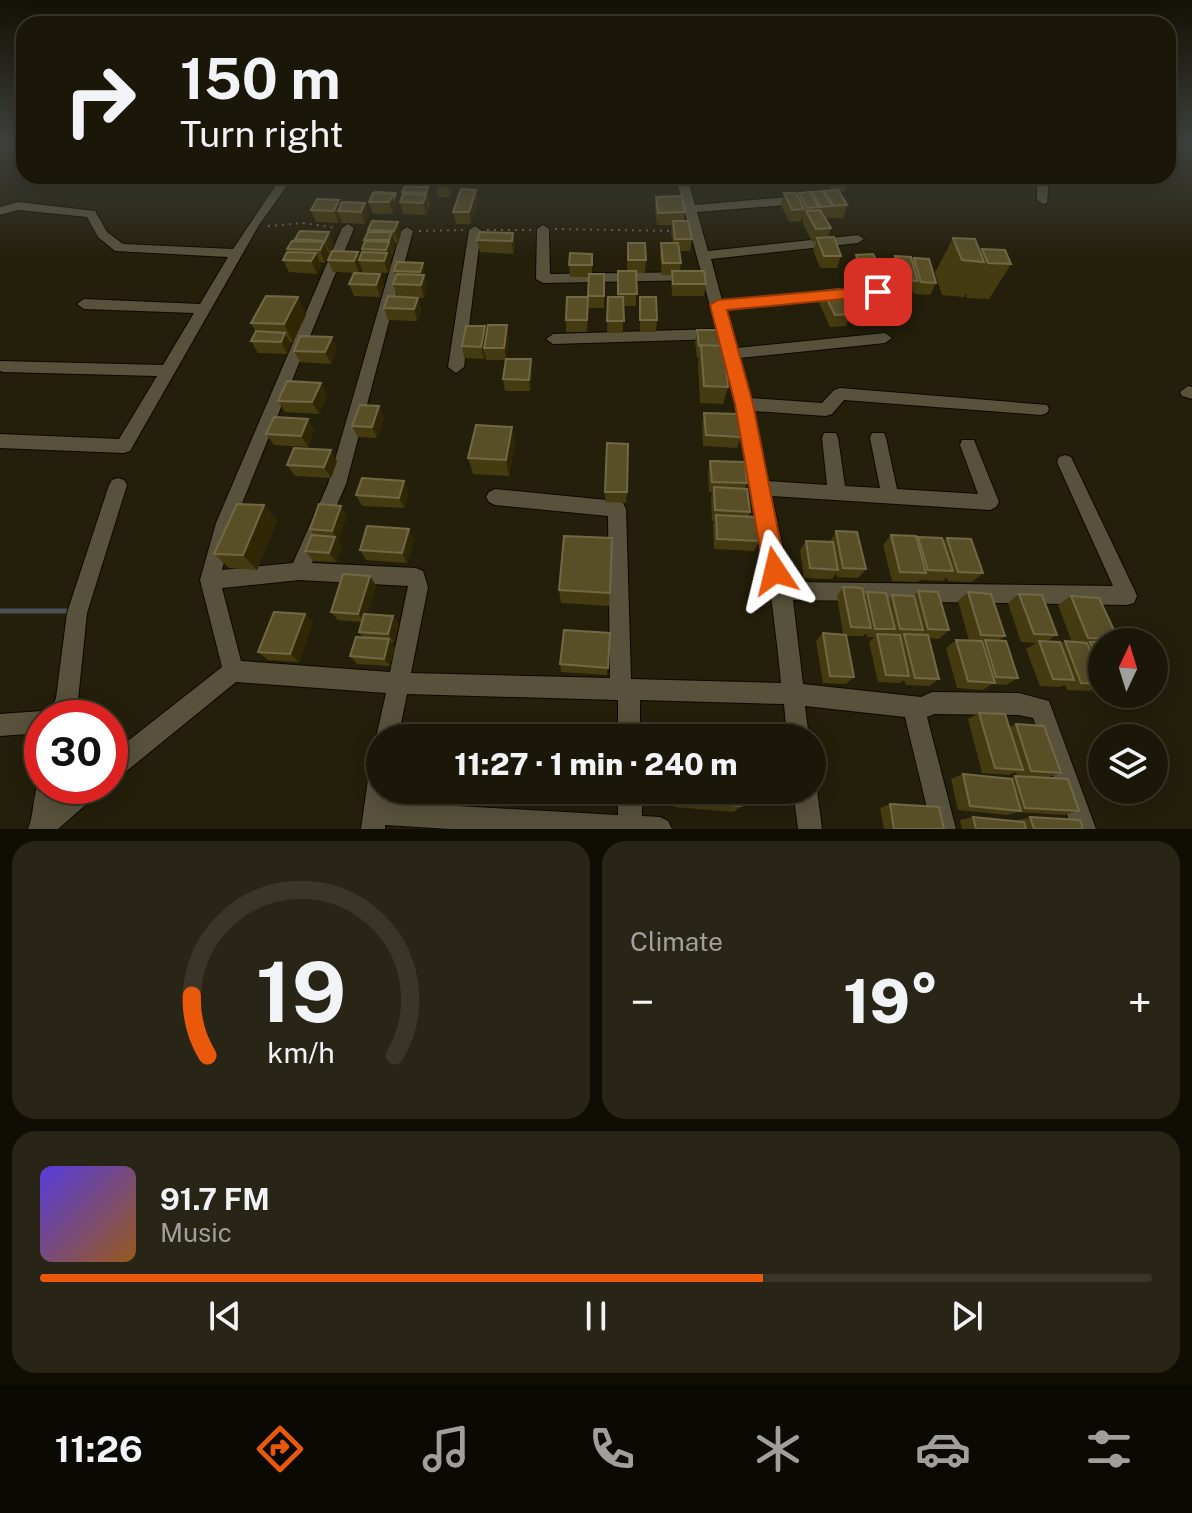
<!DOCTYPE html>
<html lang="en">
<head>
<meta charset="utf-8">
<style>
	body { margin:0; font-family:"Public Sans",sans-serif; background:#282416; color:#f1f3f6; height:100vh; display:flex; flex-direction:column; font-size:30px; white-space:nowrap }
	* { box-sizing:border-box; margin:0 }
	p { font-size:26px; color:#a09f9c }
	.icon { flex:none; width:44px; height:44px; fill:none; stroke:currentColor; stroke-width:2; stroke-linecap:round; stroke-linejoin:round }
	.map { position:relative; height:829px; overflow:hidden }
	.drawer { display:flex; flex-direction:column; gap:12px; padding:12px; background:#0f0d04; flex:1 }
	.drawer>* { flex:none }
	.hud { position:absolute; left:16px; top:16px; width:1160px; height:168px; border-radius:24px; box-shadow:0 4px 20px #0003,0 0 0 2px #393629; background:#1b1708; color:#f1f3f6; overflow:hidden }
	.needle { width:52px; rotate:4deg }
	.tools { position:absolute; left:1088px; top:628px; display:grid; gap:16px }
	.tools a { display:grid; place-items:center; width:80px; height:80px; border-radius:50%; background:#1b1708; box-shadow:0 4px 20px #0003,0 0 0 2px #393629; font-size:40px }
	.speed { position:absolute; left:24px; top:700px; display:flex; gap:16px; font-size:40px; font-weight:700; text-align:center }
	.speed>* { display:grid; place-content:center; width:104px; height:104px; border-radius:50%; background:#1b1708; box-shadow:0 4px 20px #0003,0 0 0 2px #393629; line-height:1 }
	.speed .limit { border:12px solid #d22; background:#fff; color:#111 }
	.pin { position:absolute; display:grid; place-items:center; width:68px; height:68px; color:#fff; margin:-34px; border-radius:16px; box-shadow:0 4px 12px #0006 }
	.me { position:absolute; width:88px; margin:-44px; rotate:350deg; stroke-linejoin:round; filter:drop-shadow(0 0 6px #0008) }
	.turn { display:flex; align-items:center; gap:28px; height:168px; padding:0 32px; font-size:36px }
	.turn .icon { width:104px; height:104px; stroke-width:2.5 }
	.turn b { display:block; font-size:56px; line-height:68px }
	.big { font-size:60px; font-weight:800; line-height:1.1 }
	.drawer .card { flex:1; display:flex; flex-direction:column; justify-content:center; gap:12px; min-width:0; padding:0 28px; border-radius:24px; background:#282416 }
	.drawer .dial { align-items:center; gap:0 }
	.dial svg { height:208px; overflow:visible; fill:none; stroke:#393629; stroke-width:7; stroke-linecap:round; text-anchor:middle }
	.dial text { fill:#f1f3f6; stroke:none }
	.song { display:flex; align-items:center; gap:24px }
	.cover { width:96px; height:96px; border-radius:12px; background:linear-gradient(135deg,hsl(250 70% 55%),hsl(30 70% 35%)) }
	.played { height:8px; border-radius:4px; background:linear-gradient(90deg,#ea580c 65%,#393629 65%) }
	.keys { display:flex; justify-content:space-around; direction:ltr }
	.heat { display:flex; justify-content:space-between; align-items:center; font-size:44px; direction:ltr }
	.drawer .tiles { flex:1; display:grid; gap:12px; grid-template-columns:1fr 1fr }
	.card:last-child { grid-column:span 2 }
	.trip { position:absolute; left:366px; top:724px; width:460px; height:80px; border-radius:40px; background:#1b1708; box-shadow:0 4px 20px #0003,0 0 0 2px #393629; font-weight:800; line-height:80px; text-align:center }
	.tabs { display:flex; height:128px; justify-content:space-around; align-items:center; background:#0b0903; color:#a09f9c }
	.tabs .icon { width:56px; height:56px }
	.tabs .active { color:#ea580c }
	.tabs b { font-size:36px; color:#f1f3f6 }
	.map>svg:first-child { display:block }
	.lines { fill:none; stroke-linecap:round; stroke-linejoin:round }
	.stream { stroke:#4a5159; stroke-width:5 }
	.minor-casing { stroke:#0d0800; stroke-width:2 }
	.path { stroke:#66624f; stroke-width:2; stroke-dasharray:2 5; stroke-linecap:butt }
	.minor { fill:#58523c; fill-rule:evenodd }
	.wall { fill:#453b10 }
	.shaded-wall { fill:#302704 }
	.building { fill:#584f27; stroke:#716845; stroke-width:2 }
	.route { fill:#ea580c; stroke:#983908; stroke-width:2 }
</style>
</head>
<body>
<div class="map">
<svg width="1192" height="829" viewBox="0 0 1192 829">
	<rect width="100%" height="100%" fill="#241f0a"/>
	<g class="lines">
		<path class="stream" d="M0 611H70"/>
		<g class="minor-casing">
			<g id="minor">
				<path d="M282 176H294L259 225 130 451 124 453 0 448V434L119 439 157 376 3 372 0 371V361L163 365 194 313 84 309 77 304 84 299 200 304 228 257 115 251 98 237 87 217 18 210 0 215V207L18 202 95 211 107 232 123 244 233 249Z"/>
				<path d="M323 176 425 178 431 181 425 184 327 181 323 180Z"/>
				<path d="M675 176H687L695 205 800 196 806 200 800 204 697 212 708 251 858 235 864 239 858 243 711 259 722 300 878 287 885 292 878 297 725 309 736 348 885 333 892 338 885 343 739 358 750 398 822 403 834 390 840 388 1047 405 1049 409 1047 413 1041 415 844 400 832 414 826 416 753 411 768 481 827 485 822 438 824 433H836L838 438 845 486 880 488 870 438 872 433H884L886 438 897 489 978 494 960 445 962 440H974L976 445 999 502 996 507 990 510 772 496 790 582 1113 586 1057 462 1059 457 1065 455 1071 457 1134 589 1137 596 1134 603 1127 605 793 600 803 684 921 697 932 692 1019 693 1049 701 1096 829H1072L1033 718 1019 715 934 714 927 717 956 829H932L905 717 805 706 809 738H787L784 704 640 700V738H618V700L407 694 398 738H380V746L376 738 386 693 236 682 118 778 110 781V755L222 667 200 580 216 523 342 228 348 224 354 228 234 523 222 570 293 563 328 484 401 231 407 227 413 231 346 484 312 563 416 568 423 571 428 587 411 673 610 678 608 516 495 505 489 502 486 497 489 492 495 489 617 501 623 503 626 509 631 679 781 683C770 566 749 452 719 339L553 344 546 339 553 334 716 329 703 280 543 283 536 279 537 229 543 225 549 229 550 274 701 272ZM299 580 408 586 390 672 241 661 222 588Z"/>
				<path d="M1037 176H1049L1047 203 1043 204 1037 200Z"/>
				<path d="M475 226 481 230 464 367 456 373 448 367 469 230Z"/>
				<path d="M1188 386 1192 387V399L1182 396 1180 392Z"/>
				<path d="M118 478 124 480 127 485 87 613 78 700 70 718H42V733L0 736V714L42 711 49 714 56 698 67 613 109 485 112 480Z"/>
				<path d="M380 761V790H389L388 802 618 815V790H642V816L660 817 668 821 672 829H450L385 825V829H361L369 772 372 764Z"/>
				<path d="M42 777V786H60L58 798 72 786H102L98 794 58 829H28C35 813 32 791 42 777Z"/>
				<path d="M812 781 817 790 822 829H798L793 790H812Z"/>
			</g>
		</g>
		<g class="path">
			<path d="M268 226 303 223 336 228"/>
			<path d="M555 229 675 231"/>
			<path d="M487 230H531"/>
			<path d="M419 231 464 230"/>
		</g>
		<use href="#minor" class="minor"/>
	</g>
	<g class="wall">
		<path d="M381 176H398L397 178 381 177Z"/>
		<path d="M765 176H782L781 180 768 181Z"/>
		<path d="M823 176H847L849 180 845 192H839L847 205 843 218H830L828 216V218L825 219 831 228 828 238 841 256 837 268H820L813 250 816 241 812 242 803 223V220L802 217 801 221 789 222 781 205 784 193 798 197 799 193 812 194V192L824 193V191L831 190 825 180 826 177Z"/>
		<path d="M436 185H455L450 197H438Z"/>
		<path d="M428 187 431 199 426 215 403 214 400 202 402 195V192Z"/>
		<path d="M476 190 478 202 471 224H456L453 212Z"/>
		<path d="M396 193 398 199 393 214H373L369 202Z"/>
		<path d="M656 197 685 212 684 221 692 239 690 251H679L681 263 680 271 706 284 704 296H672L671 275H662L660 255 661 243H673L671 233 672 225H657L655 209Z"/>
		<path d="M341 205 369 215 365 224 342 223 340 218 338 223 316 222 311 210Z"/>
		<path d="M372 221 401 234 398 243H395L396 245 390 261 391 265 388 273 363 272 361 267 359 273 333 272 328 260 358 252 360 257 363 252 362 249 365 242 364 240 369 232 368 230Z"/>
		<path d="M300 231 334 244 330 253H328L329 255 325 263 319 262 321 265 317 274 289 272 283 260 289 252 287 249 296 241 295 239Z"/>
		<path d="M513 233 515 245 513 254 480 252 477 240Z"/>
		<path d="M953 238 980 252 982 249 1011 264 989 299 967 298 966 293 964 297 942 295 935 273Z"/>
		<path d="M628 243 646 260 645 273H636V306H623V333H607L608 297H618V271H627Z"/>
		<path d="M592 254V274H604V308H589V277H570L569 265Z"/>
		<path d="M856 255 884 274 879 286 898 308 893 320 876 321 864 298 869 287H862L852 267Z"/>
		<path d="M895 256 912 261 914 258 936 283 930 295 914 294 913 291 912 293 896 292 890 269Z"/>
		<path d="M423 263 427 287 424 298 397 296 393 284 396 278 394 271Z"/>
		<path d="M354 273 384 286 380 297 354 296 349 284Z"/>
		<path d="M823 291 851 314 846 326 830 327 819 303Z"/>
		<path d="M298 297 306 315 293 342H290L291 344 287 354 258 353 251 341 256 332 251 323Z"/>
		<path d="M640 297 657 320 656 332H640Z"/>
		<path d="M418 298 421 310 417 321 388 320 384 308Z"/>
		<path d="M588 310 587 332H566V320Z"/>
		<path d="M697 330 724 349 728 387 723 404 700 403 698 363 699 358H697L695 342Z"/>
		<path d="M486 333 509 337 506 360H486L485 353 484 359 464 358 462 346Z"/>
		<path d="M337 349 331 364 300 362 294 351Z"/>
		<path d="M532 371 530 391H505L503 379Z"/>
		<path d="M327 394 319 414 285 412 278 401Z"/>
		<path d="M379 406 384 418 377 438 358 437 352 426Z"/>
		<path d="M704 413 741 437 737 448 703 446 702 424Z"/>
		<path d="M512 427 515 444 509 476 473 474 468 458Z"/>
		<path d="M314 430 308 447 274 445 266 434Z"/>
		<path d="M607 443 627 492 626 503 605 502Z"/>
		<path d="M337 461 331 478 295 476 287 465Z"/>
		<path d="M710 461 747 483 745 489 750 512 748 517 759 541 754 551 714 549 713 525 714 521H712L711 498 712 492H709L708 472Z"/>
		<path d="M409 492 404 508 362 506 356 495Z"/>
		<path d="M264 505 277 521 257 570 229 568 214 554Z"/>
		<path d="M347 516 338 541 342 546 336 562 313 561 305 551 314 535 310 529Z"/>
		<path d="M836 531 866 569 858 578 837 577 836 573 832 579 804 578 800 550 806 541 830 542Z"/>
		<path d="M891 535 916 539 918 537 943 541 947 538 983 573 972 582 948 581 947 577 943 581 920 580 917 582 892 581 883 545Z"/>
		<path d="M612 538 609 606 561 603 559 590Z"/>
		<path d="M414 539 407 563 366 560 360 550Z"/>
		<path d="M376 585 367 614 393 616 399 624 394 642H391L395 647 390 666 357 664 350 656 364 638 359 632 362 622 338 620 331 612Z"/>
		<path d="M843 587 864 596 867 592 888 599 892 595 913 596 918 591 949 630 939 639 928 638 939 679 929 686 906 685 904 680 900 683 878 682 869 642 874 637H867L866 633 863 636H846L854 677 846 684 823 683 816 641 823 633 843 634 837 596Z"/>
		<path d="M968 592 1005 636 999 641 1018 678 1006 685 992 684 983 690 957 688 946 648 956 640H969L958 601Z"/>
		<path d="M1019 594 1057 635 1047 641 1060 644 1065 641 1072 642 1058 605 1071 596 1118 639 1113 642H1102V693L1093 692 1092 690 1089 691 1067 690 1065 685 1060 687 1040 686 1026 649 1036 643 1021 642 1008 603Z"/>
		<path d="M313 622 299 662 268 660 258 652Z"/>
		<path d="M610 633 607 675 561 672 560 664Z"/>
		<path d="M979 713 1009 727 1016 724 1061 773 1046 778 1017 775 1016 772 1009 775 982 773 968 719Z"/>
		<path d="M963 774 1008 779 1015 776 1079 811 1064 815 1018 812 1007 815 958 810 951 779Z"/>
		<path d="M673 790H740L741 806 734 812 674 807Z"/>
		<path d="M890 804 944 829H884L880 808Z"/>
		<path d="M973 817 1016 821 1030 817 1083 829H962L960 820Z"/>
	</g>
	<g class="shaded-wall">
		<path d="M451 176H453L455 185 450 197 448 185Z"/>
		<path d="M428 187 431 199 429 205 426 193Z"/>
		<path d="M476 190 478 202 471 224 469 212Z"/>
		<path d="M396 193 398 199 393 214 389 202 393 194Z"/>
		<path d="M426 195 428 207 426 215 423 203Z"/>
		<path d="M339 200 343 211H338L340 218 338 223 334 211Z"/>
		<path d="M365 203 369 215 365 224 361 212Z"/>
		<path d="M398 222 401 234 398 243 394 231Z"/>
		<path d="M329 232 334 244 330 253 325 241Z"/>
		<path d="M392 232 396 245 392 253 389 240Z"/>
		<path d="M513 233 515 245 513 254 512 241Z"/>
		<path d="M324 242 329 255 325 263 320 250Z"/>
		<path d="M389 242 392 255 390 261 391 265 388 273 384 261 387 254 386 250Z"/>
		<path d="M358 252 361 260H359L361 267 359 273 354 261Z"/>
		<path d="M316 253 321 265 317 274 311 261Z"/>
		<path d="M423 263 427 287 424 298 421 285 422 281 420 272Z"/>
		<path d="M380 274 384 286 380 297 376 285Z"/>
		<path d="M298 297 306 315 293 342 284 324Z"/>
		<path d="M418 298 421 310 417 321 414 309Z"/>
		<path d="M507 325 509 337 506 360 504 348Z"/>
		<path d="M485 326 487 338 484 348V359L481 347Z"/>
		<path d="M285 333 291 344 287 354 281 342Z"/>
		<path d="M332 337 337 349 331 364 325 352Z"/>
		<path d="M531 359 532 371 530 391 529 380Z"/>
		<path d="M321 383 327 394 319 414 312 402Z"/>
		<path d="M379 406 384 418 377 438 372 427Z"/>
		<path d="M308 419 314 430 308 447 301 436Z"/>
		<path d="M512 427 515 444 509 476 506 460Z"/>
		<path d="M331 450 337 461 331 478 324 467Z"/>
		<path d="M404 481 409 492 404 508 399 498Z"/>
		<path d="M264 505 277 521 257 570 243 555Z"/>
		<path d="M341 506 347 516 338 541 332 531Z"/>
		<path d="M409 529 414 539 407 563 402 553Z"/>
		<path d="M335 537 342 546 336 562 329 553Z"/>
		<path d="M370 576 376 585 365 622 358 614Z"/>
		<path d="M305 614 313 622 299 662 290 654Z"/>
		<path d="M393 616 399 624 394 642 388 634Z"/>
		<path d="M389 639 395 647 390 666 384 659Z"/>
	</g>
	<g class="building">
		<path d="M439 176H451L448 185H436Z"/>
		<path d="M834 176H847L849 180 836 181Z"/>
		<path d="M405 186 428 187 426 193 402 192Z"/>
		<path d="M461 189 476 190 469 212H453Z"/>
		<path d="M838 190 847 205 834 206 824 191Z"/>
		<path d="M823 191 832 206 821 207 812 192Z"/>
		<path d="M375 192 396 193 394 198 393 194 374 193Z"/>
		<path d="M810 192 819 207 807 208 799 193Z"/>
		<path d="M373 193 393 194 389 202H369Z"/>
		<path d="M784 193H796L804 209 792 210Z"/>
		<path d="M403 194 426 195 423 203 400 202Z"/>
		<path d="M682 196 685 212 658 213 656 197Z"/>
		<path d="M317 199 339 200 334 211 311 210Z"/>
		<path d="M342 202 365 203 361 212 338 211Z"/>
		<path d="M820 210 831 228 816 229 806 211Z"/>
		<path d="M372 221 398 222 394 231 368 230Z"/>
		<path d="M673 221H688L692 239H675Z"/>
		<path d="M300 231 329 232 325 241 295 239Z"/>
		<path d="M368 232H392L389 240H364Z"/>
		<path d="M480 232 513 233 512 241 477 240Z"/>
		<path d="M834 237 841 256H824L817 238Z"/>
		<path d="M953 238 975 239 984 262 962 260Z"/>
		<path d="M292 241 324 242 320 250 287 249Z"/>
		<path d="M365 241 389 242 386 250 362 249Z"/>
		<path d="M628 243H645L646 260H628Z"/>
		<path d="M661 243H678L681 263H663Z"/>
		<path d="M982 249 1005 250 1011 264 988 263Z"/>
		<path d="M332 251 358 252 354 261 328 260Z"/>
		<path d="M287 252 316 253 311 261 283 260Z"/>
		<path d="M362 252 387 253 384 261 359 260Z"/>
		<path d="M570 253 592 254V265H569Z"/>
		<path d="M873 254 884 274 867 275 856 255Z"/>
		<path d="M895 256 911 257 918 281 902 279Z"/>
		<path d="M914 258 929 259 936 283 921 282Z"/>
		<path d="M397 262 423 263 420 272 394 271Z"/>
		<path d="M618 271H636L637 294H618Z"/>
		<path d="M672 271H704L706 284H673Z"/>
		<path d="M354 273 380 274 376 285 349 284Z"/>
		<path d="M397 274 424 275 421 285 393 284Z"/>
		<path d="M589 274H604V296H588Z"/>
		<path d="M886 285 898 308 882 309 870 286Z"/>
		<path d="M839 289 851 314 835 315 823 291Z"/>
		<path d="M266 296 298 297 284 324 251 323Z"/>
		<path d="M388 296 418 298 414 309 384 308Z"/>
		<path d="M567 297H588L587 320H566Z"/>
		<path d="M608 297H623L624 321H607Z"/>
		<path d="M640 297H656L657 320H640Z"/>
		<path d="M488 325H507L504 348H484Z"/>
		<path d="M466 326H485L481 347 462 346Z"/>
		<path d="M697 330H722L725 346H699Z"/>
		<path d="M256 331 285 333 281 342 251 341Z"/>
		<path d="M300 336 332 337 325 352 294 351Z"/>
		<path d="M701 345 724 346 728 387 704 386Z"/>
		<path d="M506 359H531L529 380 503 379Z"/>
		<path d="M287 381 321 383 312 402 278 401Z"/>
		<path d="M360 405 379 406 372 427 352 426Z"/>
		<path d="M704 413 738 414 741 437 706 435Z"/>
		<path d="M274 417 308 419 301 436 266 434Z"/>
		<path d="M476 425 512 427 506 460 468 458Z"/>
		<path d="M607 443 628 444 627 492H605Z"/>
		<path d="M294 448 331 450 324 467 287 465Z"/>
		<path d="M710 461 745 462 747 483 712 482Z"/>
		<path d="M362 478 404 481 399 498 356 495Z"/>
		<path d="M714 487 747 489 750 512 715 510Z"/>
		<path d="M237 504 264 505 243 555 214 554Z"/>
		<path d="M319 504 341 506 332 531 310 529Z"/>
		<path d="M716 515 756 517 759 541 717 539Z"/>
		<path d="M367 526 409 529 402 553 360 550Z"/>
		<path d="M836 531 857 532 866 569 843 568Z"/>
		<path d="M312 535 335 537 329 553 305 551Z"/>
		<path d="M891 535 916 536 926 573 900 572Z"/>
		<path d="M564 536 612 538 610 593 559 590Z"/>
		<path d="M918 537 942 538 953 571 928 570Z"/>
		<path d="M947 538 971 539 983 573 958 572Z"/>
		<path d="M806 541 833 542 838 570 810 568Z"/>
		<path d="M343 574 370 576 358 614 331 612Z"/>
		<path d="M843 587 862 588 871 628 851 627Z"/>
		<path d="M918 591 938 592 949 630 928 629Z"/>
		<path d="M867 592 886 593 895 629H875Z"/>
		<path d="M968 592 991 594 1005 636 981 635Z"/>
		<path d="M1019 594 1042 595 1057 635 1034 634Z"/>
		<path d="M892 595 914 596 923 630 900 629Z"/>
		<path d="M1071 596 1099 598 1118 639 1088 638Z"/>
		<path d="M274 612 305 614 290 654 258 652Z"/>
		<path d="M364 614 393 616 388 634 359 632Z"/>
		<path d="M564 630 610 633 608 668 560 664Z"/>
		<path d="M823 633 846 635 854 677 830 676Z"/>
		<path d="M877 634 900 635 909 676 886 675Z"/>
		<path d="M904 634 928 635 939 679 915 678Z"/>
		<path d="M356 637 389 639 384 659 350 656Z"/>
		<path d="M956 640 982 641 995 683 968 681Z"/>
		<path d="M985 640 1006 641 1018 678 996 677Z"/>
		<path d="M1039 641 1060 642 1074 680 1053 679Z"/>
		<path d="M1065 641 1087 643 1102 679V684L1081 683Z"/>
		<path d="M1090 642H1102V670Z"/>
		<path d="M979 713 1005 714 1023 770 995 768Z"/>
		<path d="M1016 724 1044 726 1061 773 1031 771Z"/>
		<path d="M963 774 1012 779 1021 811 970 806Z"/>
		<path d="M1015 776 1068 779 1079 811 1025 808Z"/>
		<path d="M677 790H740L741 806 677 801Z"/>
		<path d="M890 804 939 807 944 829H894Z"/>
		<path d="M973 817 1024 822 1026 829H976Z"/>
		<path d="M1030 817 1080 820 1083 829H1034Z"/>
	</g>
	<linearGradient id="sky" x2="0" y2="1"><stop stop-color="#141106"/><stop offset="0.55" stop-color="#3f423e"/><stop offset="1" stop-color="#3f423e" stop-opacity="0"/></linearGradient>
	<rect width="1192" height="259" fill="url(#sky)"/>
	<path class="route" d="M878 286 884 288V295L727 310 753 404 786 571 783 578 775 581 768 578 764 571 735 404 710 305 718 300Z"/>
</svg>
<div class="tools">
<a><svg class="needle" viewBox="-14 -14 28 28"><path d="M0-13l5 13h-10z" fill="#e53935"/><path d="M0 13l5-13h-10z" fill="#a09f9c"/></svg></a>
<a><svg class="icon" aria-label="layers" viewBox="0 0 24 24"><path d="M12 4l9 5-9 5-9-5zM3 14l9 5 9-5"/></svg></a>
</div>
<div class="speed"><div class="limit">30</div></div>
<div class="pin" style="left:878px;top:292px;background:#d93025"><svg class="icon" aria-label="arrive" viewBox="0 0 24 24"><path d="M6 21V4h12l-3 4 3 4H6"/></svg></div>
<svg class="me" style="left:775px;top:571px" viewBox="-20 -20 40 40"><path d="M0-17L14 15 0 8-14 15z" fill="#ea580c" stroke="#fff" stroke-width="4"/></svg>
<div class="trip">11:27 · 1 min · 240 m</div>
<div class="hud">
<div class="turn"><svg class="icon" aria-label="right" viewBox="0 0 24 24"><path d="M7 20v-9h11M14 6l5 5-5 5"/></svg><div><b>150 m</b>Turn right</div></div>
</div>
</div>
<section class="drawer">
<div class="tiles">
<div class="card dial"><svg viewBox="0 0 100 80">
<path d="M14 69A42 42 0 1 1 86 69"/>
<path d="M14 69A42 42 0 0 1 8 46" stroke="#ea580c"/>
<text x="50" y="56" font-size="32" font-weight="700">19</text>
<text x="50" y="72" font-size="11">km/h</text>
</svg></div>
<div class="card"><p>Climate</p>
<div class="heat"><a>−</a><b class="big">19°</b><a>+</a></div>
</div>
<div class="card">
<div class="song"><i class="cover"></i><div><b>91.7 FM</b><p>Music</p></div></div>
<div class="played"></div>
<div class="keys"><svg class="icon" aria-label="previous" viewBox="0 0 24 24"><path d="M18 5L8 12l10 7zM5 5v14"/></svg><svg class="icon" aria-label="pause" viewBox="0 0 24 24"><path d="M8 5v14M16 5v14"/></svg><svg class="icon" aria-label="next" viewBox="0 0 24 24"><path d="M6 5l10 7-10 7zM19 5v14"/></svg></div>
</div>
</div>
</section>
<nav class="tabs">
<b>11:26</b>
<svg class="icon active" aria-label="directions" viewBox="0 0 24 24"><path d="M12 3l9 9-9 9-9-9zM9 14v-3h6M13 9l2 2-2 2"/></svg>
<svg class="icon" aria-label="music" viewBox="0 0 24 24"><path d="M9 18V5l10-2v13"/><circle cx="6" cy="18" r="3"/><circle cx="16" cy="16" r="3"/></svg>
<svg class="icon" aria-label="phone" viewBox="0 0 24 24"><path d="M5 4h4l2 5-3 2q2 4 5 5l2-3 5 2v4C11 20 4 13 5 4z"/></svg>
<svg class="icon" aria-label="climate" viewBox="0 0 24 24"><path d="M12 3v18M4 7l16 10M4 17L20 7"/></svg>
<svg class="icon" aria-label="car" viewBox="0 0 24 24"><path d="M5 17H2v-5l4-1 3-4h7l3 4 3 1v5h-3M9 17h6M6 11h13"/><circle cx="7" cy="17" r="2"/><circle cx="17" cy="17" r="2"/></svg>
<svg class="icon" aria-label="filters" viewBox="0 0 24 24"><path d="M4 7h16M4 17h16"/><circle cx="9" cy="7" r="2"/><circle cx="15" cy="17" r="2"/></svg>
</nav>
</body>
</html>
